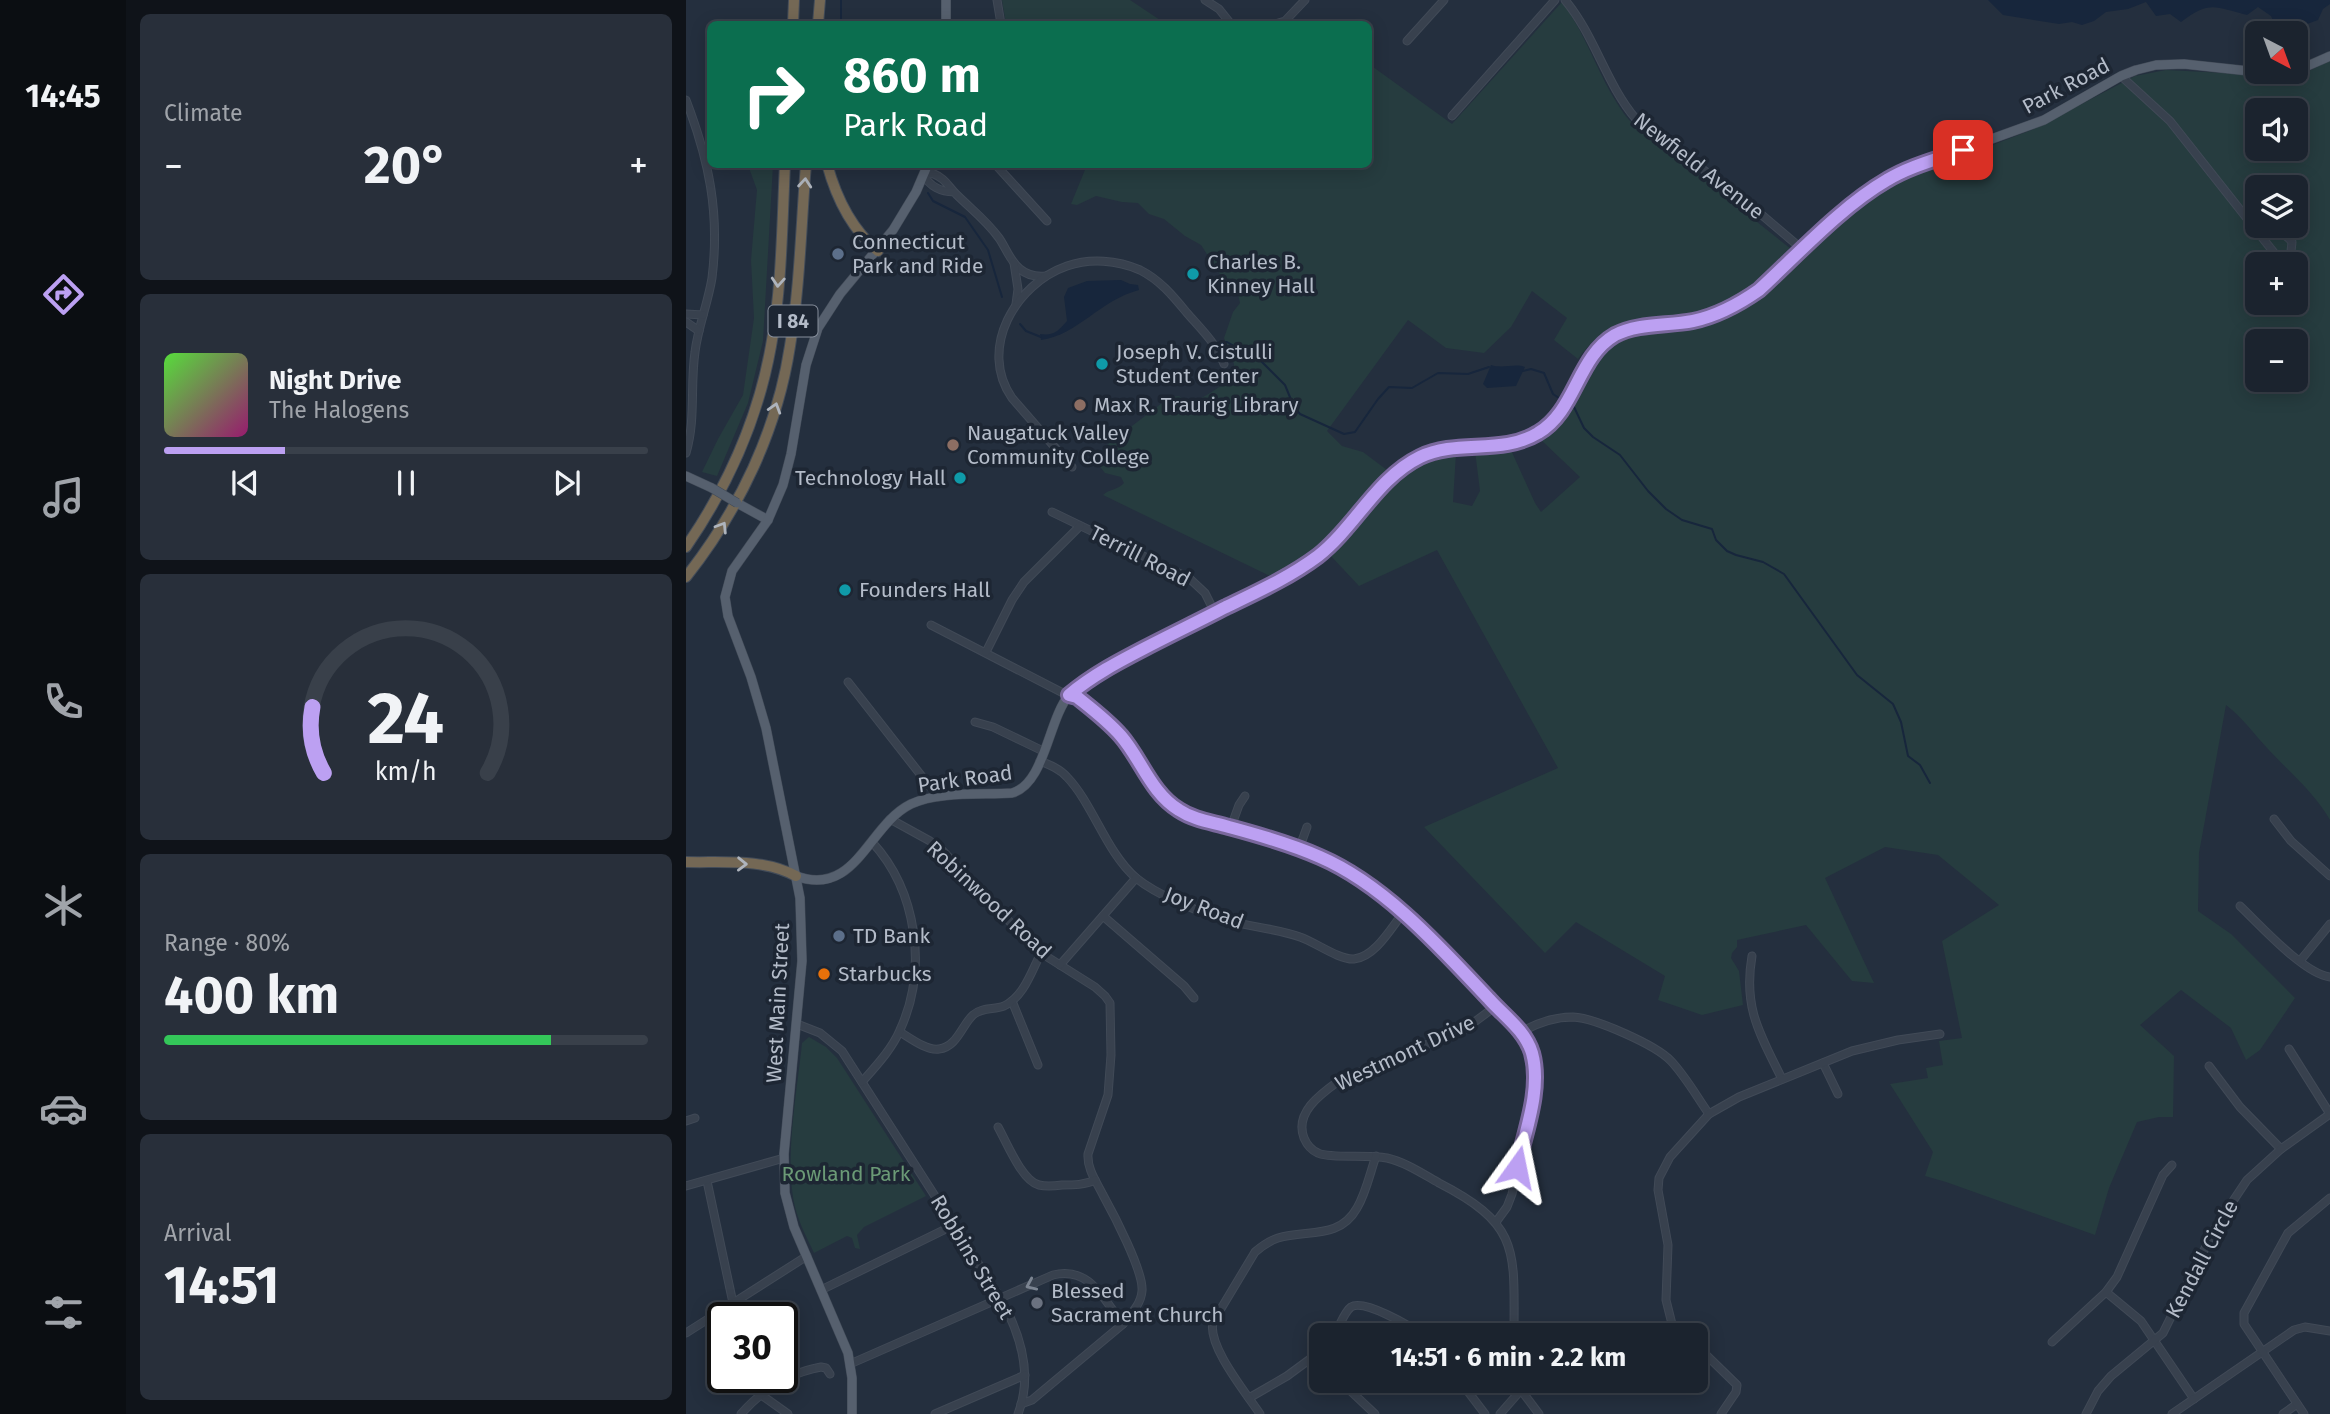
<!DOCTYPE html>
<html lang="en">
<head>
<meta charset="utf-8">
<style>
	body { margin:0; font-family:"Fira Sans",sans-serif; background:#282f3a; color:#f1f3f6; height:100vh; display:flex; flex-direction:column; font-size:26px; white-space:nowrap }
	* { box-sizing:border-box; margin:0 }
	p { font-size:23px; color:#a0a4aa }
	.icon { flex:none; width:38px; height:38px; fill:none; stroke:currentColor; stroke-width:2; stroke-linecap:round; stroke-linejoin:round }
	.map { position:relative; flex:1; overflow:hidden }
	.sheet { display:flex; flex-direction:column; gap:14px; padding:14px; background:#0f1319; width:560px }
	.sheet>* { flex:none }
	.guide { position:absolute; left:21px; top:21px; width:665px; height:147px; border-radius:10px; box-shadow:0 4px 18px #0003,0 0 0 2px #39404a; background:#0b6e4f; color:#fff; overflow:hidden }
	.needle { width:46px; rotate:139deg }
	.controls { position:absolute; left:1559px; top:21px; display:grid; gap:14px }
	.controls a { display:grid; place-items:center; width:63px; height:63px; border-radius:10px; background:#1b232e; box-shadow:0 4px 18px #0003,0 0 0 2px #39404a; font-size:35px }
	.speed { position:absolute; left:21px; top:1302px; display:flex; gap:14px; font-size:35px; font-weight:700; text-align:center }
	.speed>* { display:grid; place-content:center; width:91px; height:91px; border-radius:50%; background:#1b232e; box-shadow:0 4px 18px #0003,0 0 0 2px #39404a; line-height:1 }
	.speed .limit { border:4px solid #111; border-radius:10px; background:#fff; color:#111 }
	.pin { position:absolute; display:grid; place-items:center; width:60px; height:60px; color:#fff; margin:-30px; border-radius:14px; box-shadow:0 4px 10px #0006 }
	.me { position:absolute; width:77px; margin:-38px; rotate:12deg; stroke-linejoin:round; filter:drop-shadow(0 0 5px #0008) }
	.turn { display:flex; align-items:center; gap:24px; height:147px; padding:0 21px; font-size:32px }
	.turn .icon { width:91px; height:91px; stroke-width:2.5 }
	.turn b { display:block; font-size:49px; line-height:60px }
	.big { font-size:52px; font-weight:700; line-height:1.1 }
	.sheet .card { flex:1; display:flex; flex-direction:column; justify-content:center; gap:10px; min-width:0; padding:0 24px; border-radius:10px; background:#282f3a }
	.sheet .dial { align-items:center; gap:0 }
	.dial svg { height:182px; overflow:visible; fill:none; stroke:#39404a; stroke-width:7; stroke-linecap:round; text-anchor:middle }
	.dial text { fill:#f1f3f6; stroke:none }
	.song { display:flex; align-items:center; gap:21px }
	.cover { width:84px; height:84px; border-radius:10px; background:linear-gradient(135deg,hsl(110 70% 55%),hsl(320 70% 35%)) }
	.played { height:7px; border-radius:4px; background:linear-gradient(90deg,#bca0f2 25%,#39404a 25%) }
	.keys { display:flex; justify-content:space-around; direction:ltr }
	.heat { display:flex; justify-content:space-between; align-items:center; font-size:38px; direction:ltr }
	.charge { height:10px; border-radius:5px; background:linear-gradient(90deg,#34c759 80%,#39404a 0) }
	.trip { position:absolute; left:623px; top:1323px; width:399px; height:70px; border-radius:10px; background:#1b232e; box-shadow:0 4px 18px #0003,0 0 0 2px #39404a; font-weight:700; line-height:70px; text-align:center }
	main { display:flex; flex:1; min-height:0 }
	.tab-bar { display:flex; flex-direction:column; width:126px; justify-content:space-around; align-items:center; background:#0b0e12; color:#a0a4aa }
	.tab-bar .icon { width:49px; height:49px }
	.tab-bar .current { color:#bca0f2 }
	.tab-bar b { font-size:32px; color:#f1f3f6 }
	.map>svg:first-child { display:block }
	.green { fill:#263c3f; fill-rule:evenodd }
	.water { fill:#17263c }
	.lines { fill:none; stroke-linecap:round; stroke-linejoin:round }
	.stream { stroke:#17263c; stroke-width:2 }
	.minor-casing { stroke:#414a57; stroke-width:9 }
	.major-casing { stroke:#414a57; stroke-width:10 }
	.highway-casing { stroke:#434c59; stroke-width:12 }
	.minor { stroke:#38414e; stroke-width:7 }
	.major { stroke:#56606e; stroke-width:9 }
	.highway { stroke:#746855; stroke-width:10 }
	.major-bridge-casing { stroke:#414a57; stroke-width:10; stroke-linecap:butt }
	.major-bridge { stroke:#56606e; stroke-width:9 }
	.oneway { stroke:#aeb4bd }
	.oneway2 { stroke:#7c8592 }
	.route-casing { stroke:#7a689d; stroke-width:18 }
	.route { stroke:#bca0f2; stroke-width:12 }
	.service-dot { fill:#5c6f8a; stroke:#1d2633; stroke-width:2.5 }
	.culture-dot { fill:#0f9aa8; stroke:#1d2633; stroke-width:2.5 }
	.education-dot { fill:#8d6e63; stroke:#1d2633; stroke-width:2.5 }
	.food-dot { fill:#e8710a; stroke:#1d2633; stroke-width:2.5 }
	.worship-dot { fill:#6b7280; stroke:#1d2633; stroke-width:2.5 }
	.labels { text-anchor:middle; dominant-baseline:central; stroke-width:7; stroke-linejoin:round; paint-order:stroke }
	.shield { fill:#1d2633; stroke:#878f9c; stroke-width:2 }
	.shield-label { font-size:19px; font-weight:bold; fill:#b4bcc9 }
	.street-label { font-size:21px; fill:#b4bcc9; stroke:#1d2633 }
	.poi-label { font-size:21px; fill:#b4bcc9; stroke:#1d2633; text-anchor:start }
	.park-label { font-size:21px; fill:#6b9a76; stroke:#1d2633 }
</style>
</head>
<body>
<main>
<nav class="tab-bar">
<b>14:45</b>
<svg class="icon current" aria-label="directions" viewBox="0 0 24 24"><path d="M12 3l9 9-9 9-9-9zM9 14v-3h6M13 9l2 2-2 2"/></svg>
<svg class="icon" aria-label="music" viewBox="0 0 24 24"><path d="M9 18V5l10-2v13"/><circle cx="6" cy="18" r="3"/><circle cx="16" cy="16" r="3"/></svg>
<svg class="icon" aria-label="phone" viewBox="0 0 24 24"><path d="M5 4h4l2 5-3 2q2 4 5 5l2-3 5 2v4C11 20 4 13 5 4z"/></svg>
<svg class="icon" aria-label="climate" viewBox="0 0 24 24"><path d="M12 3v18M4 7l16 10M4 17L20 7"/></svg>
<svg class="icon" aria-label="car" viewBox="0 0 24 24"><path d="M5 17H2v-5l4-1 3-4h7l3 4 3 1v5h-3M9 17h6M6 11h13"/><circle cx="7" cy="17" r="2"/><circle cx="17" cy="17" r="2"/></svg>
<svg class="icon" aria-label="filters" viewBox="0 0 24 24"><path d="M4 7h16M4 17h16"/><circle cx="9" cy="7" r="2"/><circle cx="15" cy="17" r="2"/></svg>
</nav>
<section class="sheet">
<div class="card"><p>Climate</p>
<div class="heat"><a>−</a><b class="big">20°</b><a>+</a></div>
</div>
<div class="card">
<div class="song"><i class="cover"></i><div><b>Night Drive</b><p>The Halogens</p></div></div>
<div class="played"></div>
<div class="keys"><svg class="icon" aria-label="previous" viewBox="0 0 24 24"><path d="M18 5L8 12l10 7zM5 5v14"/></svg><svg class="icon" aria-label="pause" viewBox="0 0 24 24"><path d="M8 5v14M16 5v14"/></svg><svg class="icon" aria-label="next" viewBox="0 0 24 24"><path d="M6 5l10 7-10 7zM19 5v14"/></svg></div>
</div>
<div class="card dial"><svg viewBox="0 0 100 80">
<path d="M14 69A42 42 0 1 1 86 69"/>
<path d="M14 69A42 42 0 0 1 9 40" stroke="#bca0f2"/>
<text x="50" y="56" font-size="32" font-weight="700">24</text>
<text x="50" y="72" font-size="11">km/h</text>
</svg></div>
<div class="card"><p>Range · 80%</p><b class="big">400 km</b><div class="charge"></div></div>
<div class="card"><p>Arrival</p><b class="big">14:51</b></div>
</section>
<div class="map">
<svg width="1644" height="1414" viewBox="0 0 1644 1414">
	<rect width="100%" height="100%" fill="#242f3e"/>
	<g class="green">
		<path d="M316 0H444L480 24H320Z"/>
		<path d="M876 2C903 38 914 84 943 120L1105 249C1083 269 1061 293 1033 305 978 329 933 303 892 359L868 340 881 318 846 291 825 327 798 353 760 348 722 320 641 431 656 446 677 452 701 470C666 510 637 555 588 578L417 495C423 489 432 490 438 483L435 477 419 473 411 463 412 455 421 445 484 397 493 396 502 403C515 401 536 385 547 377L548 364 538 338 547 312 554 303 551 290 541 285 515 245 499 236 478 219 463 214 452 203 436 202 410 196 391 205 385 204 401 165 682 164 683 64 766 124Z"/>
		<path d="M1644 60V820C1628 792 1604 773 1582 749 1568 734 1557 718 1540 705L1513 853 1512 911 1545 934 1609 998 1574 1050 1560 1060 1545 1028 1495 990 1454 1025 1488 1056 1487 1117H1473L1451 1122 1423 1188 1409 1235 1260 1182 1239 1176 1247 1152 1204 1084 1242 1078 1240 1068 1257 1065 1253 1041 1276 1038 1256 941 1313 905 1252 855 1199 847 1139 878 1188 983 1166 981 1120 925 1051 940V947L1046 953 1045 958 1053 971 1057 1005 1016 1015 972 1000 979 976 890 922 859 953 738 827 872 768 751 550 673 586 644 555C686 516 707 459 770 453L767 502 786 506 794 491 789 451 824 448 849 503 855 512 894 477 853 438C894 413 892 357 937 337L1006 327 1051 310 1074 295 1185 198 1206 184 1348 129 1449 76 1480 70 1599 76 1625 70ZM1572 110H1610V149H1572ZM1572 187H1610V226H1572ZM1572 264H1610V303H1572ZM1572 341H1610V380H1572Z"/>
		<path d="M62 165H87L77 341 62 403 31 476 16 472 32 439 57 395 68 318 65 260 71 190Z"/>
		<path d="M123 1037 140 1047 151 1058 240 1196 178 1227 171 1235 174 1249 169 1248 166 1238 161 1236 128 1253C121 1238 113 1223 109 1207 98 1158 111 1093 116 1043Z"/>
	</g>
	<g class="water">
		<path d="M1302 0H1644V4L1637 9 1632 20 1610 28 1599 23H1588L1585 16 1572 7 1561 15C1529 7 1524 0 1495 22L1484 14 1470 16 1460 2 1442 9 1420 12 1408 21 1396 25 1386 22 1373 24 1317 15Z"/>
		<path d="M435 280 444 284 452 285 453 290C414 300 392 335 355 340L354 334C368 336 372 331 381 321L378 297 382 288 401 281Z"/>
		<path d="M805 365C817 369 829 363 839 367L830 386 801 388 797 384Z"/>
	</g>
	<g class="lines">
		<g class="stream">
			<path d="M155 24V0"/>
			<path d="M219 164 228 169"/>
			<path d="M242 193 247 201 279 217 302 250 316 297"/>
			<path d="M334 324 340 331 355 337"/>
			<path d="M535 344 541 342 576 362 599 385 608 407 614 414 658 434 669 432 692 399 703 387 726 388 752 373 782 374 803 367"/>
			<path d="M837 371 845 369 858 373 867 394 876 400"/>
			<path d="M888 407 898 428 907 437 934 455 962 491 980 509 996 520 1026 529 1030 540 1041 551 1050 555 1077 562 1098 574 1171 675 1207 704 1215 722 1222 756 1234 765 1244 783"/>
		</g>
		<g class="minor-casing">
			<g id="minor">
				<path d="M311 0 315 24"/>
				<path d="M519 0 533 9 545 24"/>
				<path d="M879 0C909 36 920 84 950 119L1063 204 1117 250"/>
				<path d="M589 24 599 21 619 0"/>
				<path d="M721 41 758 0"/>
				<path d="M1435 76 1484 121 1597 264"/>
				<path d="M0 100C23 160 34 213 26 278 22 303 12 327 9 352 4 386 10 419 0 453"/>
				<path d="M766 116 869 0"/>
				<path d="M309 164 361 221"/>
				<path d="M268 192C255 192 243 186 238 175L246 173C260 179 261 185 270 194 285 209 300 220 313 238 320 248 324 261 334 269 342 276 350 277 360 276"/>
				<path d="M1572 233C1588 232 1595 229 1606 242L1604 261 1601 264"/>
				<path d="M328 263 332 289 330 304"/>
				<path d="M0 314 17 315"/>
				<path d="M0 322 13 331"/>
				<path d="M386 467 326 398C292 349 329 284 381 266 404 258 431 260 454 270 474 280 487 296 501 313 515 329 530 343 538 364"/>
				<path d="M366 512 503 578 519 593 529 613"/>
				<path d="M245 625 377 693C437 711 448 779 495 812 538 830 587 838 632 856 693 881 751 943 796 991 816 1013 842 1032 848 1063 853 1095 833 1161 826 1194L821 1207 810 1222"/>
				<path d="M300 652 326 600 338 582 394 526"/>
				<path d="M162 682 252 797"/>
				<path d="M289 722 307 727 357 751"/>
				<path d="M354 761C364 765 374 769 381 777 407 804 420 852 450 878 471 895 510 911 536 919 562 927 589 928 614 937 629 942 653 960 668 959 689 957 705 928 717 913"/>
				<path d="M204 819 244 841 256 850 341 940 355 953 409 987 419 996 424 1003 425 1055 422 1095 402 1154C401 1169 410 1181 417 1195 427 1213 458 1272 456 1291 455 1304 445 1314 437 1324L346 1400 335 1404"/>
				<path d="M1588 819 1605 841 1644 876"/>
				<path d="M545 827 553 805 559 796"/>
				<path d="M613 849 621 827"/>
				<path d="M1554 906C1574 925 1618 974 1644 977"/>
				<path d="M417 916 498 986 508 998"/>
				<path d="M1066 956C1057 1008 1074 1034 1096 1079"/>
				<path d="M1614 961 1644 924"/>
				<path d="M374 965 450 878"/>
				<path d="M326 1001 352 1065"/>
				<path d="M810 1006 779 1029 654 1080C636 1093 608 1112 618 1138 621 1145 625 1150 632 1153 645 1159 682 1154 701 1158 719 1162 737 1174 753 1183 835 1225 828 1251 828 1335"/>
				<path d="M111 1024 134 1033 156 1051 315 1299C334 1333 347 1375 332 1414"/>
				<path d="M214 1032C224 1038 241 1051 253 1049 271 1047 276 1025 287 1015 296 1007 308 1010 318 1006 338 997 346 970 355 953"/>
				<path d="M835 1032C851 1023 868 1017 887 1017 909 1018 970 1045 985 1061 1000 1077 1011 1097 1023 1114"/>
				<path d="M1603 1049 1644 1114"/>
				<path d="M1137 1063 1152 1094"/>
				<path d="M1523 1066 1554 1107 1595 1149"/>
				<path d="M176 1082C190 1066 206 1049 214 1030 242 969 231 891 186 842"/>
				<path d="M0 1121 9 1118"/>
				<path d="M312 1127C321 1143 336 1181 353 1185 361 1187 369 1186 376 1185 388 1185 399 1185 409 1180"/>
				<path d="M21 1181 47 1303"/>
				<path d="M0 1186 98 1158"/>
				<path d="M135 1290 268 1225"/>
				<path d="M1420 1292 1455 1321 1508 1399"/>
				<path d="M986 1324 980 1300 982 1245 972 1190 973 1178 984 1157 1023 1114 1053 1097 1166 1051 1212 1040 1254 1034"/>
				<path d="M0 1333 121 1256"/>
				<path d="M648 1335C653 1328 658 1312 665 1307 678 1299 725 1326 735 1335"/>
				<path d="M958 1335 986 1324 1000 1335"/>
				<path d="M1366 1342 1420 1292 1431 1277 1477 1175 1486 1165"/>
				<path d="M1010 1345 1051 1385 1050 1392 1035 1414"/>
				<path d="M164 1364 367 1275C404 1266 417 1299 437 1324"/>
				<path d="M654 1381 689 1414"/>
				<path d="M774 1381 799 1414"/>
				<path d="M833 1381 835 1390 853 1414"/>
				<path d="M74 1394 102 1414"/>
				<path d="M563 1398 601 1376 635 1351"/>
				<path d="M55 1414C77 1389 102 1373 135 1367L140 1368 144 1374"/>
				<path d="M249 1414 339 1375"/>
				<path d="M574 1414C561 1394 521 1346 527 1322L569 1252C576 1246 583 1241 592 1238 621 1229 653 1240 671 1208 680 1193 684 1173 690 1156"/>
				<path d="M814 1414 835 1390"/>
				<path d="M1400 1414 1412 1391 1425 1376 1477 1333 1529 1228 1561 1180 1595 1149 1644 1114"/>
				<path d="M1486 1414 1608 1330 1619 1327 1644 1331"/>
				<path d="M1597 1414 1611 1404"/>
				<path d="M1618 1414 1558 1324V1313L1602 1233 1644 1198"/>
			</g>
		</g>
		<g class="major-casing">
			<g id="major">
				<path d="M260 0V24"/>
				<path d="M1610 71 1644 56"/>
				<path d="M0 476 26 488"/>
				<path d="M51 503 82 520"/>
				<path d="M110 876C170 898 182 825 225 804 252 791 296 795 326 793 359 784 362 720 383 695 396 681 414 671 431 662 467 644 503 625 539 607 571 592 604 577 632 556 667 529 688 487 725 462 765 435 817 458 856 430 889 407 892 360 925 338 948 322 980 326 1007 321 1031 316 1053 304 1073 290L1171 200 1200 180 1223 169 1358 120 1435 76 1450 70 1470 65 1498 64 1572 72 1595 74 1604 72"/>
				<path d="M166 1414V1378L162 1353 108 1227 99 1193 98 1154 116 961 114 898 80 728 65 677 42 616 39 597 46 571 82 520 97 485 105 454 120 365 132 328 154 294 207 230 230 192 242 164"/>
			</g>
		</g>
		<g class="highway-casing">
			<g id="highway">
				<path d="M107 24 108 0"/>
				<path d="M132 24 134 0"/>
				<path d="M141 164C150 197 165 229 192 251"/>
				<path d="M0 547C42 486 72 419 85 346 96 287 96 225 99 164"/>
				<path d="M0 577C53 510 91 431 104 346 114 286 115 225 120 164"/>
				<path d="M0 862C36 863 77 858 110 876"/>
			</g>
		</g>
		<use href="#minor" class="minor"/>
		<use href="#major" class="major"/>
		<use href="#highway" class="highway"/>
		<g class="major-bridge-casing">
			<path id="major-bridge" d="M26 488 51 503"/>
		</g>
		<use href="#major-bridge" class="major-bridge"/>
	</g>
	<defs><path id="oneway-chevron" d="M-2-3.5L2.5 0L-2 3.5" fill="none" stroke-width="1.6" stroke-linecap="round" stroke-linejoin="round" transform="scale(1.75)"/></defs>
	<g class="oneway">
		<use href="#oneway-chevron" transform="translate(119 183) rotate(-85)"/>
		<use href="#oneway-chevron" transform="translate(92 282) rotate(94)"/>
		<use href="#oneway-chevron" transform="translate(89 408) rotate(-73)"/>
		<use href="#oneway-chevron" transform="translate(36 527) rotate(-58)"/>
		<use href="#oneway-chevron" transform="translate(56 864) rotate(1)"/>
	</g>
	<use class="oneway2" href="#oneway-chevron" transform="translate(345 1285) rotate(156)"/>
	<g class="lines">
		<g class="route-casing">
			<path id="route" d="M831 1167C839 1132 856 1089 846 1053 839 1030 818 1016 803 999 755 948 699 885 634 857 605 844 573 835 543 827 526 822 508 820 493 810 465 793 455 759 435 736 422 721 406 709 391 697L383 695C407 675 432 662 459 648 486 634 513 621 540 607 571 592 604 577 632 556 669 527 691 478 734 457 771 439 816 455 852 433 890 411 891 357 929 335 952 323 981 326 1007 321 1031 316 1053 304 1073 290 1112 254 1156 206 1201 180 1224 166 1252 159 1277 150"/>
		</g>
		<use href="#route" class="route"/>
	</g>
	<g class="service-dot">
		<circle cx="152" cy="254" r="7"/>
		<circle cx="153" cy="936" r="7"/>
	</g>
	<g class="culture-dot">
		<circle cx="507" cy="274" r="7"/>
		<circle cx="416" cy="364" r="7"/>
		<circle cx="274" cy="478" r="7"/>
		<circle cx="159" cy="590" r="7"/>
	</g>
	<g class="education-dot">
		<circle cx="394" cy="405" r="7"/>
		<circle cx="267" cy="445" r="7"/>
	</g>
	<circle class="food-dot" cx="138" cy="974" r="7"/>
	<circle class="worship-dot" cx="351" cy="1303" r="7"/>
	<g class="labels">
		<rect class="shield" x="82.5" y="305.5" width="49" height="31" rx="5"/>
		<g class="shield-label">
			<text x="107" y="321">I 84</text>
		</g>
		<g class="street-label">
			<text transform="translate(1380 86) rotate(-28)">Park Road</text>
			<text transform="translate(1013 166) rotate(38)">Newfield Avenue</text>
			<text transform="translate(454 556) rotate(27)">Terrill Road</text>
			<text transform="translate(279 779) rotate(-8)">Park Road</text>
			<text transform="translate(303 900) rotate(43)">Robinwood Road</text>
			<text transform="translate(518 908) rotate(21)">Joy Road</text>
			<text transform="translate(92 1003) rotate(-87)">West Main Street</text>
			<text transform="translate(719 1053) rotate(-25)">Westmont Drive</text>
			<text transform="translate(286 1257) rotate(59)">Robbins Street</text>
			<text transform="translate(1516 1259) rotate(-62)">Kendall Circle</text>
		</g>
		<g class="poi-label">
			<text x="166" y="242">Connecticut<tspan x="166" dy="24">Park and Ride</tspan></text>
			<text x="521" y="262">Charles B.<tspan x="521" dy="24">Kinney Hall</tspan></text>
			<text x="430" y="352">Joseph V. Cistulli<tspan x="430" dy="24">Student Center</tspan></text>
			<text x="408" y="405">Max R. Traurig Library</text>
			<text x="281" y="433">Naugatuck Valley<tspan x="281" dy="24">Community College</tspan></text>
			<text x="260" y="478" text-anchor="end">Technology Hall</text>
			<text x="173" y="590">Founders Hall</text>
			<text x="167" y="936">TD Bank</text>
			<text x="152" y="974">Starbucks</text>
			<text x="365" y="1291">Blessed<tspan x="365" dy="24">Sacrament Church</tspan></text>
		</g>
		<g class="park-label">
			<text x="160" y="1174">Rowland Park</text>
		</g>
	</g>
</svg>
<div class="controls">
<a><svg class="needle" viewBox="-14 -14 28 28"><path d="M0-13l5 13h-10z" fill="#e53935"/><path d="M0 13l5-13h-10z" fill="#a0a4aa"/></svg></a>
<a><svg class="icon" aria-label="sound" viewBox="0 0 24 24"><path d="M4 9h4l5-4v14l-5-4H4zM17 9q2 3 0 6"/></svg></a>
<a><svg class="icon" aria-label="layers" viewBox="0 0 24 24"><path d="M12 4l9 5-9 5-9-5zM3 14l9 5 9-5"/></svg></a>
<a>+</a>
<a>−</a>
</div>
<div class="speed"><div class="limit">30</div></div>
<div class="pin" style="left:1277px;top:150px;background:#d93025"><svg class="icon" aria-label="arrive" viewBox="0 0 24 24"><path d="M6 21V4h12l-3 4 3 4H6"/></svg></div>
<svg class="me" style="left:831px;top:1167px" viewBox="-20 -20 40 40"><path d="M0-17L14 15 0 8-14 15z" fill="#bca0f2" stroke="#fff" stroke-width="4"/></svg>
<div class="trip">14:51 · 6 min · 2.2 km</div>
<div class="guide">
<div class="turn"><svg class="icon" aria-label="right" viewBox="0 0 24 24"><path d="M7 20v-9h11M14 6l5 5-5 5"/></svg><div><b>860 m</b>Park Road</div></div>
</div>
</div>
</main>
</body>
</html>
